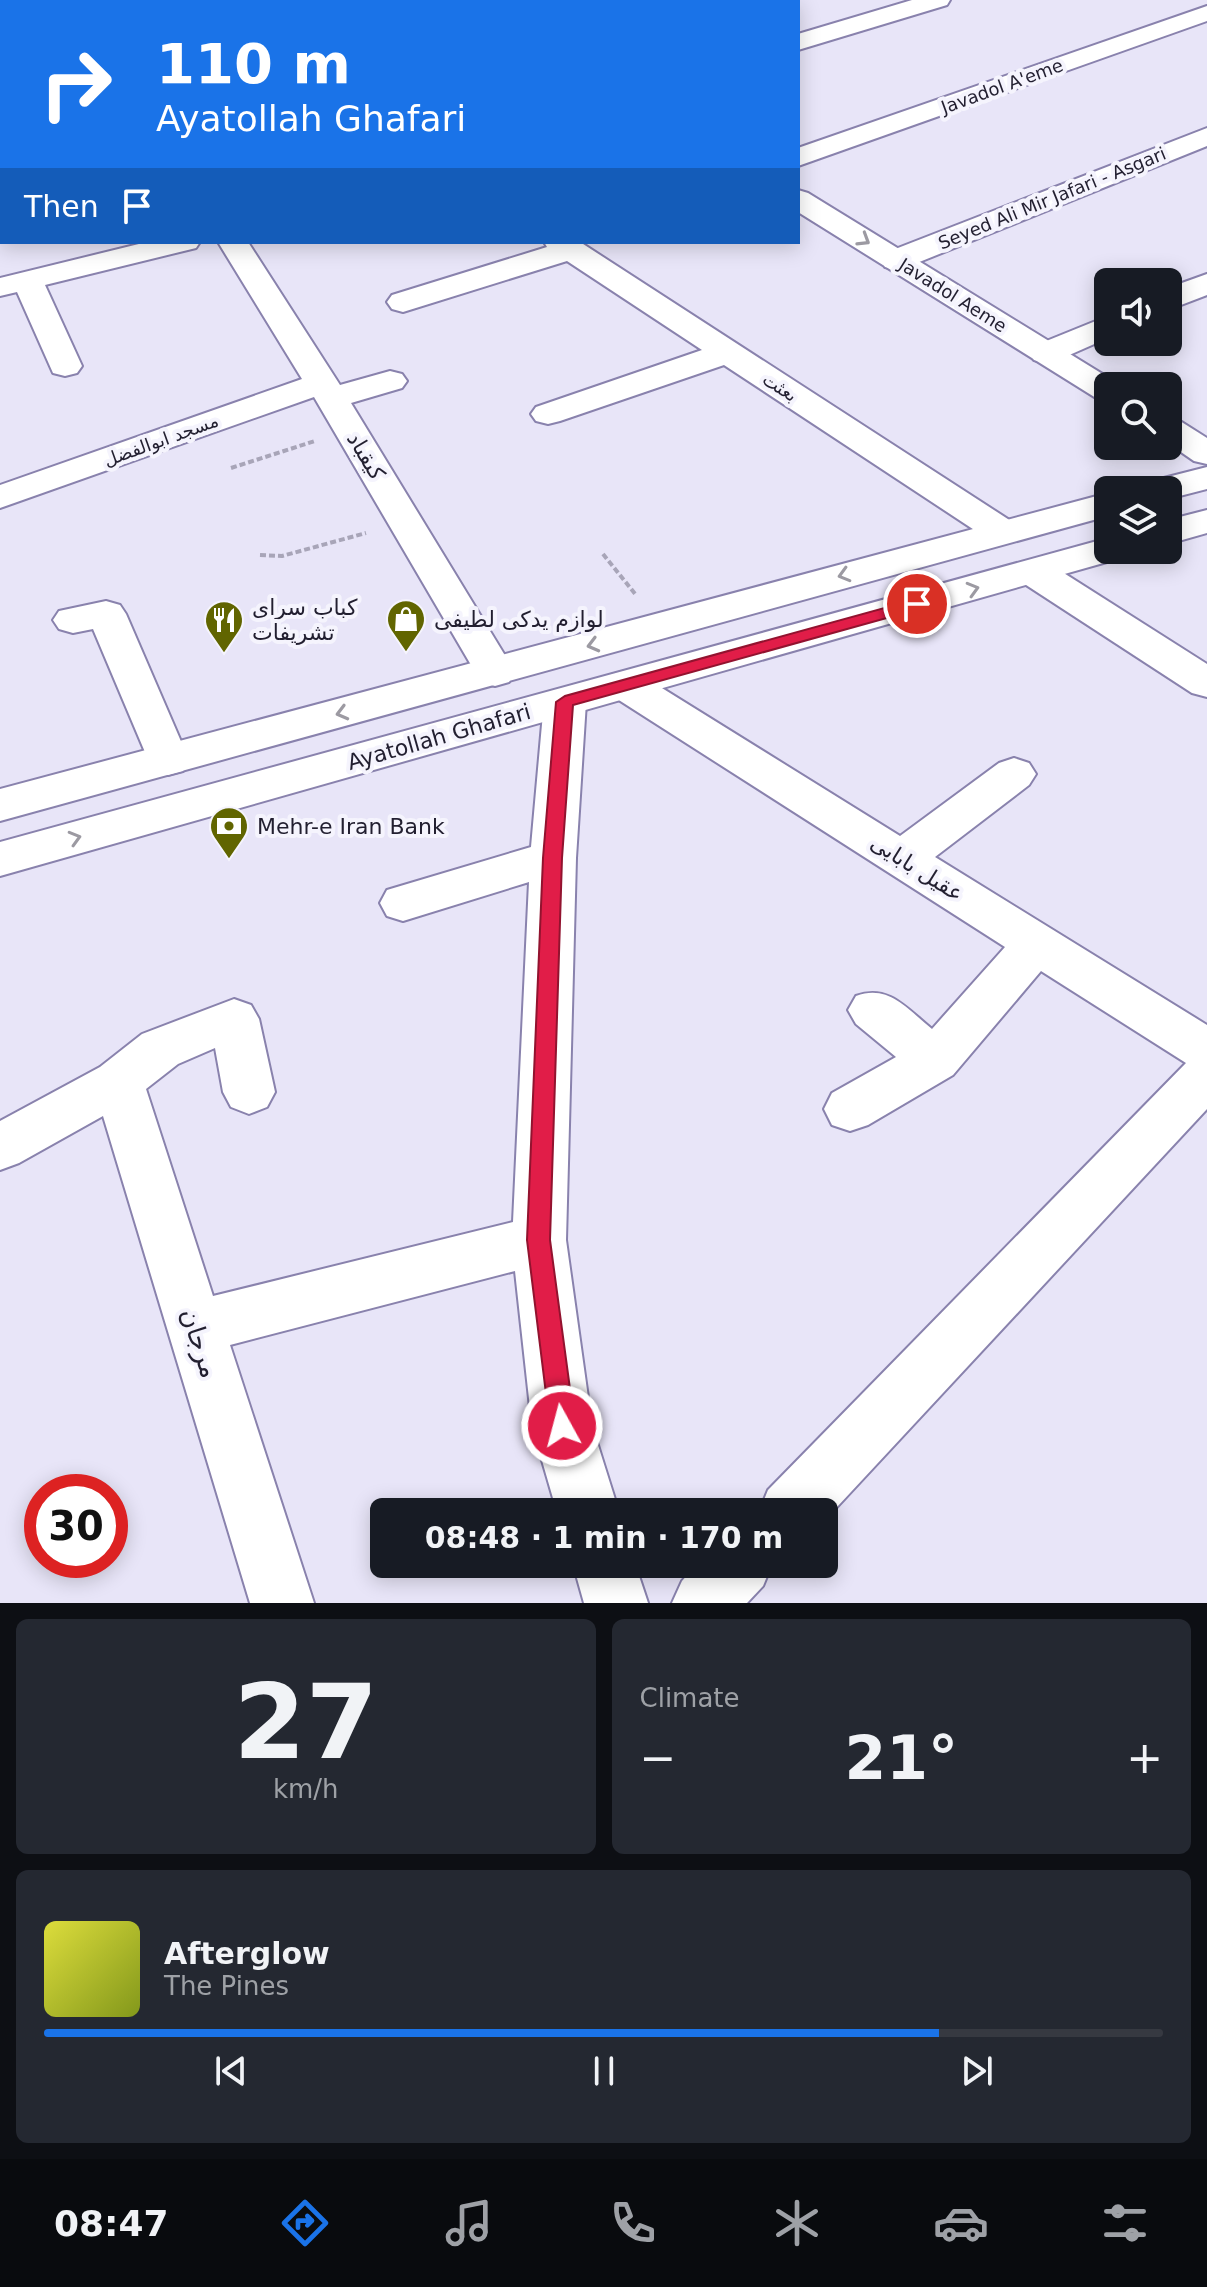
<!DOCTYPE html>
<html lang="en">
<head>
<meta charset="utf-8">
<style>
	body { margin:0; font-family:"DejaVu Sans",Cairo,sans-serif; background:#242831; color:#f1f3f6; height:100vh; display:flex; flex-direction:column; font-size:30px; white-space:nowrap }
	* { box-sizing:border-box; margin:0 }
	p { font-size:26px; color:#9ea1a6 }
	.icon { flex:none; width:44px; height:44px; fill:none; stroke:currentColor; stroke-width:2; stroke-linecap:round; stroke-linejoin:round }
	.map { position:relative; height:1603px; overflow:hidden }
	.panel { display:flex; flex-direction:column; gap:16px; padding:16px; background:#0d0f14; flex:1 }
	.panel>* { flex:none }
	.banner { position:absolute; left:0px; top:0px; width:800px; height:244px; box-shadow:0 4px 20px #0003; background:#1a73e8; color:#fff; overflow:hidden }
	.buttons { position:absolute; left:1094px; top:268px; display:grid; gap:16px }
	.buttons a { display:grid; place-items:center; width:88px; height:88px; border-radius:12px; background:#171b24; box-shadow:0 4px 20px #0003; font-size:40px }
	.speed { position:absolute; left:24px; top:1474px; display:flex; gap:16px; font-size:40px; font-weight:700; text-align:center }
	.speed>* { display:grid; place-content:center; width:104px; height:104px; border-radius:50%; background:#171b24; box-shadow:0 4px 20px #0003; line-height:1 }
	.speed .limit { border:12px solid #d22; background:#fff; color:#111 }
	.pin { position:absolute; display:grid; place-items:center; width:68px; height:68px; color:#fff; margin:-34px; border:4px solid #fff; border-radius:50%; box-shadow:0 2px 8px #0007 }
	.me { position:absolute; width:88px; margin:-44px; rotate:353deg; stroke-linejoin:round; filter:drop-shadow(0 0 6px #0008) }
	.turn { display:flex; align-items:center; gap:28px; height:168px; padding:0 24px; font-size:36px }
	.turn .icon { width:104px; height:104px; stroke-width:2.5 }
	.turn b { display:block; font-size:56px; line-height:68px }
	.then { display:flex; align-items:center; height:76px; padding:0 24px; background:#0003; gap:16px; font-size:30px }
	.big { font-size:60px; font-weight:800; line-height:1.1 }
	.panel .tile { flex:1; display:flex; flex-direction:column; justify-content:center; gap:12px; min-width:0; padding:0 28px; border-radius:12px; background:#242831 }
	.panel .dial { align-items:center; gap:0 }
	.dial b { font-size:104px; line-height:1 }
	.song { display:flex; align-items:center; gap:24px }
	.cover { width:96px; height:96px; border-radius:12px; background:linear-gradient(135deg,hsl(60 70% 55%),hsl(70 70% 35%)) }
	.played { height:8px; border-radius:4px; background:linear-gradient(90deg,#1a73e8 80%,#363941 80%) }
	.keys { display:flex; justify-content:space-around; direction:ltr }
	.heat { display:flex; justify-content:space-between; align-items:center; font-size:44px; direction:ltr }
	.panel .tiles { flex:1; display:grid; gap:16px; grid-template-columns:1fr 1fr }
	.tile:last-child { grid-column:span 2 }
	.trip { position:absolute; left:370px; top:1498px; width:468px; height:80px; border-radius:12px; background:#171b24; box-shadow:0 4px 20px #0003; font-weight:800; line-height:80px; text-align:center }
	.tab-bar { display:flex; height:128px; justify-content:space-around; align-items:center; background:#090b0e; color:#9ea1a6 }
	.tab-bar .icon { width:56px; height:56px }
	.tab-bar .on { color:#1a73e8 }
	.tab-bar b { font-size:36px; color:#f1f3f6 }
	.map>svg:first-child { display:block }
	.lines { fill:none; stroke-linecap:round; stroke-linejoin:round }
	.minor-casing { stroke:#8982ad; stroke-width:4 }
	.major-casing { stroke:#8982ad; stroke-width:4 }
	.path { stroke:#a8a5b8; stroke-width:4; stroke-dasharray:6 3; stroke-linecap:butt }
	.minor { fill:#fff; fill-rule:evenodd }
	.major { fill:#fff; fill-rule:evenodd }
	.oneway { stroke:#9c9aa2 }
	.route { fill:#e11d48; stroke:#92132f; stroke-width:2 }
	.labels { text-anchor:middle; dominant-baseline:central; stroke-width:8; stroke-linejoin:round; paint-order:stroke }
	.far-street-label { font-size:18px; fill:#221f30; stroke:#f5f4fd }
	.street-label { font-size:22px; fill:#221f30; stroke:#f5f4fd }
	.poi-label { font-size:22px; fill:#221f30; stroke:#f5f4fd; text-anchor:start }
	.near-street-label { font-size:26px; fill:#221f30; stroke:#f5f4fd }
</style>
</head>
<body>
<div class="map">
<svg width="1207" height="1603" viewBox="0 0 1207 1603">
	<rect width="100%" height="100%" fill="#e8e5f8"/>
	<g class="lines">
		<g class="minor-casing">
			<g id="minor">
				<path d="M21 0H45L46 2H22Z"/>
				<path d="M177 0H203L204 2H178Z"/>
				<path d="M912 0H950L947 5 798 50V34Z"/>
				<path d="M1207 6V21L798 166V148Z"/>
				<rect x="0" y="61" width="2" height="16"/>
				<path d="M1207 128V146L907 267 896 269 885 267 881 260 885 253Z"/>
				<rect x="0" y="129" width="2" height="16"/>
				<path d="M147 242H200L196 248 45 285 82 366 77 373 65 376 53 373 17 292 0 296V278Z"/>
				<path d="M218 242H248L340 385 390 371 402 374 407 381 402 388 351 403 515 672 509 682 495 686 481 682 314 397 0 508V485L302 379Z"/>
				<path d="M544 242H580L1014 523 1020 531 1014 539 1001 543 988 539 724 365 560 421 548 424 536 421 531 414 536 407 702 350 567 261 403 312 392 309 387 302 392 295 547 247Z"/>
				<path d="M1207 274V295L1168 310V288Z"/>
				<path d="M1108 316V338L1058 360 1046 363 1034 360 1029 353 1034 346Z"/>
				<path d="M1034 560 1048 563 1207 664V697L1192 693 1020 581 1015 572 1020 563Z"/>
				<path d="M106 601 120 605 126 614 189 760 183 771 168 775 153 771 93 629 73 633 59 629 53 620 59 611Z"/>
				<path d="M626 671 641 675 900 836 999 763 1014 758 1029 763 1036 774 1029 785 935 857 1207 1025V1109L824 1521V1512H759L768 1490 1186 1063 1041 971 953 1075 868 1125 850 1131 832 1125 824 1109 832 1093 896 1057 856 1024 848 1010 856 996C889 984 907 1009 932 1029L1005 947 611 695 605 685 611 675Z"/>
				<path d="M565 688 580 692 586 702 576 858 566 1240 592 1426 619 1512H557L532 1426 515 1271 230 1345 314 1603H250L103 1116 19 1163 0 1170V1121L100 1067 142 1034 234 999 251 1005 259 1019 275 1092 267 1107 249 1114 231 1107 223 1092 215 1048 178 1064 146 1089 213 1296 513 1222 529 882 403 921 387 916 380 903 387 890 531 847 544 702 550 692Z"/>
				<path d="M573 1564H635L648 1603H584Z"/>
				<path d="M697 1564H772L763 1586 747 1603H672L682 1581Z"/>
			</g>
		</g>
		<g class="major-casing">
			<g id="major">
				<path d="M465 0H492L493 2H466Z"/>
				<path d="M798 190 808 193 1122 386H1108V401L1096 398 798 212Z"/>
				<path d="M1168 418 1180 421 1207 438V464L1194 461 1168 443Z"/>
				<path d="M1207 467V489L1168 499V490H1143L1148 482Z"/>
				<path d="M1108 493V516L0 821V789Z"/>
				<path d="M1207 510V533L1168 544V520Z"/>
				<path d="M1108 538V550H1127L1121 558 0 876V842Z"/>
			</g>
		</g>
		<g class="path">
			<path d="M231 468 315 441"/>
			<path d="M603 554 636 595"/>
			<path d="M260 555 282 556 366 533"/>
		</g>
		<use href="#minor" class="minor"/>
		<use href="#major" class="major"/>
	</g>
	<defs><path id="oneway-chevron" d="M-2-3.5L2.5 0L-2 3.5" fill="none" stroke-width="1.6" stroke-linecap="round" stroke-linejoin="round" transform="scale(2)"/></defs>
	<g class="oneway">
		<use href="#oneway-chevron" transform="translate(864 240) rotate(32)"/>
		<use href="#oneway-chevron" transform="translate(844 575) rotate(164)"/>
		<use href="#oneway-chevron" transform="translate(973 589) rotate(-16)"/>
		<use href="#oneway-chevron" transform="translate(593 645) rotate(165)"/>
		<use href="#oneway-chevron" transform="translate(342 713) rotate(165)"/>
		<use href="#oneway-chevron" transform="translate(75 838) rotate(-16)"/>
	</g>
	<path class="route" d="M917 599 925 604 923 608 573 705 562 858 550 1240 575 1426 571 1435 562 1438 554 1435 550 1426 527 1240 543 858 556 702 565 696Z"/>
	<defs>
		<g id="shop-pin" transform="scale(2)"><path d="M0 17L-7.5 6A9.5 9.5 0 1 1 7.5 6Z" fill="#616500" stroke="#f5f4fd"/><path d="M-5-2.5h2.3a2.7 3.5 0 0 1 5.4 0H5L5.5 6h-11ZM-1.5-2.5h3a1.5 2.3 0 0 0-3 0Z" fill="#fff"/></g>
		<g id="restaurant-pin" transform="scale(2)"><path d="M0 17L-7.5 6A9.5 9.5 0 1 1 7.5 6Z" fill="#616500" stroke="#f5f4fd"/><path d="M-5-6h1v4h1v-4h1v4h1v-4h1v5L-1.5 .5V6h-2V.5L-5-1ZM5-6V6H3V1.5H1.5Q1.5-4 5-6Z" fill="#fff"/></g>
		<g id="bank-pin" transform="scale(2)"><path d="M0 17L-7.5 6A9.5 9.5 0 1 1 7.5 6Z" fill="#616500" stroke="#f5f4fd"/><path d="M-6-4H6V4H-6ZM0-2.3a2.3 2.3 0 1 0 0 4.6a2.3 2.3 0 1 0 0-4.6Z" fill="#fff"/></g>
	</defs>
	<g fill-rule="evenodd">
		<use href="#shop-pin" x="406" y="619"/>
		<use href="#restaurant-pin" x="224" y="620"/>
		<use href="#bank-pin" x="229" y="826"/>
	</g>
	<g class="labels">
		<g class="far-street-label">
			<text transform="translate(1002 86) rotate(-20)">Javadol A'eme</text>
			<text transform="translate(1052 198) rotate(-22)">Seyed Ali Mir Jafari - Asgari</text>
			<text transform="translate(953 295) rotate(32)">Javadol Aeme</text>
			<text transform="translate(780 387) rotate(33)">بعثت</text>
			<text transform="translate(161 440) rotate(-20)">مسجد ابوالفضل</text>
		</g>
		<g class="street-label">
			<text transform="translate(366 456) rotate(59)">کیقباد</text>
			<text transform="translate(439 737) rotate(-16)">Ayatollah Ghafari</text>
			<text transform="translate(917 868) rotate(32)">عقیل بابایی</text>
		</g>
		<g class="poi-label">
			<text x="252" y="607">کباب سرای<tspan x="252" dy="25">تشریفات</tspan></text>
			<text x="434" y="619">لوازم یدکی لطیفی</text>
			<text x="257" y="826">Mehr-e Iran Bank</text>
		</g>
		<g class="near-street-label">
			<text transform="translate(200 1343) rotate(72)">مرجان</text>
		</g>
	</g>
</svg>
<div class="buttons">
<a><svg class="icon" aria-label="sound" viewBox="0 0 24 24"><path d="M4 9h4l5-4v14l-5-4H4zM17 9q2 3 0 6"/></svg></a>
<a><svg class="icon" aria-label="search" viewBox="0 0 24 24"><circle cx="10" cy="10" r="6"/><path d="M15 15l6 6"/></svg></a>
<a><svg class="icon" aria-label="layers" viewBox="0 0 24 24"><path d="M12 4l9 5-9 5-9-5zM3 14l9 5 9-5"/></svg></a>
</div>
<div class="speed"><div class="limit">30</div></div>
<div class="pin" style="left:917px;top:604px;background:#d93025"><svg class="icon" aria-label="arrive" viewBox="0 0 24 24"><path d="M6 21V4h12l-3 4 3 4H6"/></svg></div>
<svg class="me" style="left:562px;top:1426px" viewBox="-20 -20 40 40"><circle r="17" fill="#e11d48" stroke="#fff" stroke-width="3"/><path d="M0-11L8 9 0 5-8 9z" fill="#fff"/></svg>
<div class="trip">08:48 · 1 min · 170 m</div>
<div class="banner">
<div class="turn"><svg class="icon" aria-label="right" viewBox="0 0 24 24"><path d="M7 20v-9h11M14 6l5 5-5 5"/></svg><div><b>110 m</b>Ayatollah Ghafari</div></div>
<div class="then">Then<svg class="icon" aria-label="arrive" viewBox="0 0 24 24"><path d="M6 21V4h12l-3 4 3 4H6"/></svg></div>
</div>
</div>
<section class="panel">
<div class="tiles">
<div class="tile dial"><b>27</b><p>km/h</p></div>
<div class="tile"><p>Climate</p>
<div class="heat"><a>−</a><b class="big">21°</b><a>+</a></div>
</div>
<div class="tile">
<div class="song"><i class="cover"></i><div><b>Afterglow</b><p>The Pines</p></div></div>
<div class="played"></div>
<div class="keys"><svg class="icon" aria-label="previous" viewBox="0 0 24 24"><path d="M18 5L8 12l10 7zM5 5v14"/></svg><svg class="icon" aria-label="pause" viewBox="0 0 24 24"><path d="M8 5v14M16 5v14"/></svg><svg class="icon" aria-label="next" viewBox="0 0 24 24"><path d="M6 5l10 7-10 7zM19 5v14"/></svg></div>
</div>
</div>
</section>
<nav class="tab-bar">
<b>08:47</b>
<svg class="icon on" aria-label="directions" viewBox="0 0 24 24"><path d="M12 3l9 9-9 9-9-9zM9 14v-3h6M13 9l2 2-2 2"/></svg>
<svg class="icon" aria-label="music" viewBox="0 0 24 24"><path d="M9 18V5l10-2v13"/><circle cx="6" cy="18" r="3"/><circle cx="16" cy="16" r="3"/></svg>
<svg class="icon" aria-label="phone" viewBox="0 0 24 24"><path d="M5 4h4l2 5-3 2q2 4 5 5l2-3 5 2v4C11 20 4 13 5 4z"/></svg>
<svg class="icon" aria-label="climate" viewBox="0 0 24 24"><path d="M12 3v18M4 7l16 10M4 17L20 7"/></svg>
<svg class="icon" aria-label="car" viewBox="0 0 24 24"><path d="M5 17H2v-5l4-1 3-4h7l3 4 3 1v5h-3M9 17h6M6 11h13"/><circle cx="7" cy="17" r="2"/><circle cx="17" cy="17" r="2"/></svg>
<svg class="icon" aria-label="filters" viewBox="0 0 24 24"><path d="M4 7h16M4 17h16"/><circle cx="9" cy="7" r="2"/><circle cx="15" cy="17" r="2"/></svg>
</nav>
</body>
</html>
